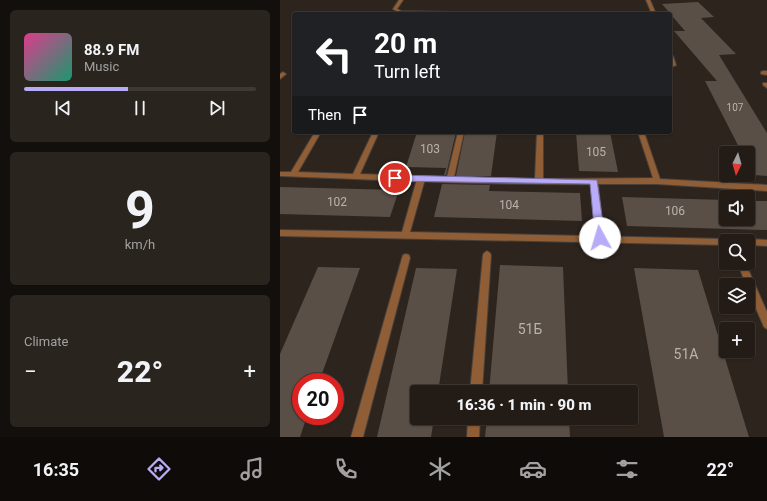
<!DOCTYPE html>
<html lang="en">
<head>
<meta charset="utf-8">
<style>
	body { margin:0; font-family:Roboto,sans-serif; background:#2a241f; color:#f1f3f6; height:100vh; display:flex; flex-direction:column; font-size:15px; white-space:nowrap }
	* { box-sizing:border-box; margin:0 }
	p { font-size:13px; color:#a2a1a1 }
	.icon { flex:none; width:22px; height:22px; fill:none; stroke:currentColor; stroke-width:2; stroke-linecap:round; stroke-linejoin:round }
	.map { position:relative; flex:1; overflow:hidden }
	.sheet { display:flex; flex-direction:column; gap:10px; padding:10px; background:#130f0c; width:280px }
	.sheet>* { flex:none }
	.banner { position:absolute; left:12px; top:12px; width:380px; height:122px; border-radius:4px; box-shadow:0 1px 3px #0004,0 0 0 1px #3f3935; background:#202124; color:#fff; overflow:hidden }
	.needle { width:26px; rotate:185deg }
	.controls { position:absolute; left:439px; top:146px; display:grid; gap:8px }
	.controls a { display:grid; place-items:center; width:36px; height:36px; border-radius:4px; background:#221b16; box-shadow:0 1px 3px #0004,0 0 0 1px #3f3935; font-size:20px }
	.speed { position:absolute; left:12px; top:373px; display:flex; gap:8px; font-size:20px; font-weight:700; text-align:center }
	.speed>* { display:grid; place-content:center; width:52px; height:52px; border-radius:50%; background:#221b16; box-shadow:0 1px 3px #0004,0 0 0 1px #3f3935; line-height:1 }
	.speed .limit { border:6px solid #d22; background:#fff; color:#111 }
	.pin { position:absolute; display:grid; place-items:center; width:34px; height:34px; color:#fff; margin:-17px; border:2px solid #fff; border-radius:50%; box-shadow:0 1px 4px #0007 }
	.me { position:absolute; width:44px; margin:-22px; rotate:354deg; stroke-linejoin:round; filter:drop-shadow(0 0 3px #0008) }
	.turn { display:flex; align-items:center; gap:14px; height:84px; padding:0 16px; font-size:18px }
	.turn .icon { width:52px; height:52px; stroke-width:2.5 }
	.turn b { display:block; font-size:28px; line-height:34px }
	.then { display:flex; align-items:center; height:38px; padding:0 16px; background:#0003; gap:8px; font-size:15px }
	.big { font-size:30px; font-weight:800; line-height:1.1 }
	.sheet .widget { flex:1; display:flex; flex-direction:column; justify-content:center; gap:6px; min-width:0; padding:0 14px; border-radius:6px; background:#2a241f }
	.sheet .dial { align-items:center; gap:0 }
	.dial b { font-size:52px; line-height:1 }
	.song { display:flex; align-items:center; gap:12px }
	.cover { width:48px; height:48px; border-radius:6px; background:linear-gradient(135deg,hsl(330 70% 55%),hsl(160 70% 35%)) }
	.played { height:4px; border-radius:2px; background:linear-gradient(90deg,#b8abf7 45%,#3f3935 45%) }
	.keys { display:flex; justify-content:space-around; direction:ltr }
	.heat { display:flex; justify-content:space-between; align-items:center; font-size:22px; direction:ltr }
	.trip { position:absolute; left:130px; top:385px; width:228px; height:40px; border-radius:4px; background:#221b16; box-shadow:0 1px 3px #0004,0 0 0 1px #3f3935; font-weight:800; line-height:40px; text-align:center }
	.tab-bar { display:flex; height:64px; justify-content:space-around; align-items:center; background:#0e0b09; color:#a2a1a1 }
	.tab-bar .icon { width:28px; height:28px }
	.tab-bar .on { color:#b8abf7 }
	.tab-bar b { font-size:18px; color:#f1f3f6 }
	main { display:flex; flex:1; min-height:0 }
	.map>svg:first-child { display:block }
	.building { fill:#594f47 }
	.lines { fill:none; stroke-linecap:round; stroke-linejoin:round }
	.service-casing { stroke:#49403a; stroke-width:2 }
	.minor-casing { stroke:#49403a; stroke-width:2 }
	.service { fill:#8f5e36; fill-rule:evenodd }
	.minor { fill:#8f5e36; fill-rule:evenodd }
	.route { fill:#b8abf7; stroke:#786fa1 }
	.labels { text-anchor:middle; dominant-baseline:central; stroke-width:3.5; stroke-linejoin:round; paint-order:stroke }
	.far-number-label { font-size:10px; fill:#bab3ae }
	.number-label { font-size:12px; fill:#bab3ae }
	.near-number-label { font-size:14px; fill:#bab3ae }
</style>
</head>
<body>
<main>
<section class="sheet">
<div class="widget">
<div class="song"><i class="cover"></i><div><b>88.9 FM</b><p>Music</p></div></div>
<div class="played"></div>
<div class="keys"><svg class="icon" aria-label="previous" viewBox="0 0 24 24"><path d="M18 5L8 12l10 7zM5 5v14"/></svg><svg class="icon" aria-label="pause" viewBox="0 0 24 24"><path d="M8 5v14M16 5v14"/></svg><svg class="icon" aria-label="next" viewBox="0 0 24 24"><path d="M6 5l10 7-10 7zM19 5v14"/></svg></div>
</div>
<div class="widget dial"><b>9</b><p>km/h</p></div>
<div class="widget"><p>Climate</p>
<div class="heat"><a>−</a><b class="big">22°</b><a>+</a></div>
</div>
</section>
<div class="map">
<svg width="487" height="437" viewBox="0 0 487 437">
	<rect width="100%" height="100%" fill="#2d241d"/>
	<g class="building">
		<path d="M418 2 434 17 421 18 456 54 439 55 487 133V176L474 175 468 164V153H462L425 81H437L394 31H405L382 4Z"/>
		<path d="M137 132H176L166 175H164L166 168 126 167Z"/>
		<path d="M185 132H217L211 176H176Z"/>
		<path d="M296 132H330L338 172 299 171Z"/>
		<path d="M162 184 210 185 209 191 300 193 302 221 154 217Z"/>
		<path d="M0 187 119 190 110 217 0 214Z"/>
		<path d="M342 197 446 200V219H468V201H487V230L347 226Z"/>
		<path d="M220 265 283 267 288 392H209Z"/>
		<path d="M38 267 80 268 39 382H21V416H27L20 437H0V354Z"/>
		<path d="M136 268 177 269 158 392H137V418H154L151 437H97Z"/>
		<path d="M354 268 418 270 469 437H384Z"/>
		<path d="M207 418H289L290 437H205Z"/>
	</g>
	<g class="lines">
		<g class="service-casing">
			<g id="service">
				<path d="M119 0H123L117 9 121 11 227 13 229 14 120 13 113 9Z"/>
				<path d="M366 0H370L376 14H372Z"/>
				<path d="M390 54 393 56 396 65 390 68Z"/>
				<path d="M483 71H487V75L481 74V72Z"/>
				<path d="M3 72 6 74 0 79V74Z"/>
				<path d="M483 83H487V88L483 85Z"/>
				<path d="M35 132H41L18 172 73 174 93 132H99L80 174 167 177 178 132H184L174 177 255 179 257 132H263V179L373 178 358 132H364L380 179 487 185V191L377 184H318L324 238 323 240H317L316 238 311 184C207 185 103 180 0 176V172H11Z"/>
			</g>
		</g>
		<g class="minor-casing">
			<g id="minor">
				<path d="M141 176 145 179 130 232 446 239 450 241H446V245L0 236V230L122 232 137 179Z"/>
				<path d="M468 239 487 240V246L468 245V241H464Z"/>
				<path d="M207 251 210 253 211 255 202 392H190L203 255 204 253Z"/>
				<path d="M126 254 129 255 130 258 83 437H71L122 258 123 255Z"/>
				<path d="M464 265 467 266 468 269 487 312V329L484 327 468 290V285H466L460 269 461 266Z"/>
				<path d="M188 418H200L199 437H187Z"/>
			</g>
		</g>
		<use href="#service" class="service"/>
		<use href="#minor" class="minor"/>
	</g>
	<path class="route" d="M115 175 317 180 325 238 323 241H317L315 238 310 184 115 181 110 178Z"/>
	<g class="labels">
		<g class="far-number-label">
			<text x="455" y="107">107</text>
		</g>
		<g class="number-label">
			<text x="150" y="149">103</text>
			<text x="316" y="152">105</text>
			<text x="57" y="202">102</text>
			<text x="229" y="205">104</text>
			<text x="395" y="211">106</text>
		</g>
		<g class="near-number-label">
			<text x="250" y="329">51Б</text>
			<text x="406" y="354">51A</text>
		</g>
	</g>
</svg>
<div class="controls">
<a><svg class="needle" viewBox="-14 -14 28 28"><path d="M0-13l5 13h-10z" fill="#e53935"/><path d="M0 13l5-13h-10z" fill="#a2a1a1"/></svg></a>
<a><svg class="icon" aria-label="sound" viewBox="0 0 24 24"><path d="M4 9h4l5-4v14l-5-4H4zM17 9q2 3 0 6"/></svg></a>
<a><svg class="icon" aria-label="search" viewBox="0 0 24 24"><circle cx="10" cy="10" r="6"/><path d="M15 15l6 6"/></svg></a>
<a><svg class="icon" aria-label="layers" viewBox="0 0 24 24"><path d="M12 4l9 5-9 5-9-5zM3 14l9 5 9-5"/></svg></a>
<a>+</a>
</div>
<div class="speed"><div class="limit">20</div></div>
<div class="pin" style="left:115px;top:178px;background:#d93025"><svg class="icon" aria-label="arrive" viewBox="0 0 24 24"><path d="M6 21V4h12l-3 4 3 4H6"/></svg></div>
<svg class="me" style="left:320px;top:238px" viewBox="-20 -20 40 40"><circle r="19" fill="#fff"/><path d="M0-13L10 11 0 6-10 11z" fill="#b8abf7"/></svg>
<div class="trip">16:36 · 1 min · 90 m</div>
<div class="banner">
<div class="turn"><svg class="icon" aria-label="left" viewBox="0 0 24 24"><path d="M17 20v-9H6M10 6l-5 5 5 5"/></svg><div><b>20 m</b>Turn left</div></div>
<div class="then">Then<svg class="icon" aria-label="arrive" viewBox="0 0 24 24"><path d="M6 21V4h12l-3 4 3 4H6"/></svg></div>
</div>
</div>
</main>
<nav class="tab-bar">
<b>16:35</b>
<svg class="icon on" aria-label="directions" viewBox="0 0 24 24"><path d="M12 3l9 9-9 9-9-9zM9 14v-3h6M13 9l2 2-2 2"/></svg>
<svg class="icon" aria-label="music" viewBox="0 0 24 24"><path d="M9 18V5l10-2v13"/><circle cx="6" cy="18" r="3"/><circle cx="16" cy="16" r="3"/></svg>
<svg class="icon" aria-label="phone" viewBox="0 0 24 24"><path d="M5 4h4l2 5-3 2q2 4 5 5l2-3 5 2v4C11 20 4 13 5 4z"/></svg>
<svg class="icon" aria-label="climate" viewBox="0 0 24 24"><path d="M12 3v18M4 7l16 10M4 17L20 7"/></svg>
<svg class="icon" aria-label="car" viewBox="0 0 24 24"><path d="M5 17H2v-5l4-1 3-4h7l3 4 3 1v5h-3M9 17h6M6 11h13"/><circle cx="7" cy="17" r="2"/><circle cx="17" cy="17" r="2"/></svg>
<svg class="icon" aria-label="filters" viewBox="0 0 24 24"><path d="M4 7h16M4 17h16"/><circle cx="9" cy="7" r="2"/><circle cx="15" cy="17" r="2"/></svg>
<b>22°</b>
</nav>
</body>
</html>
